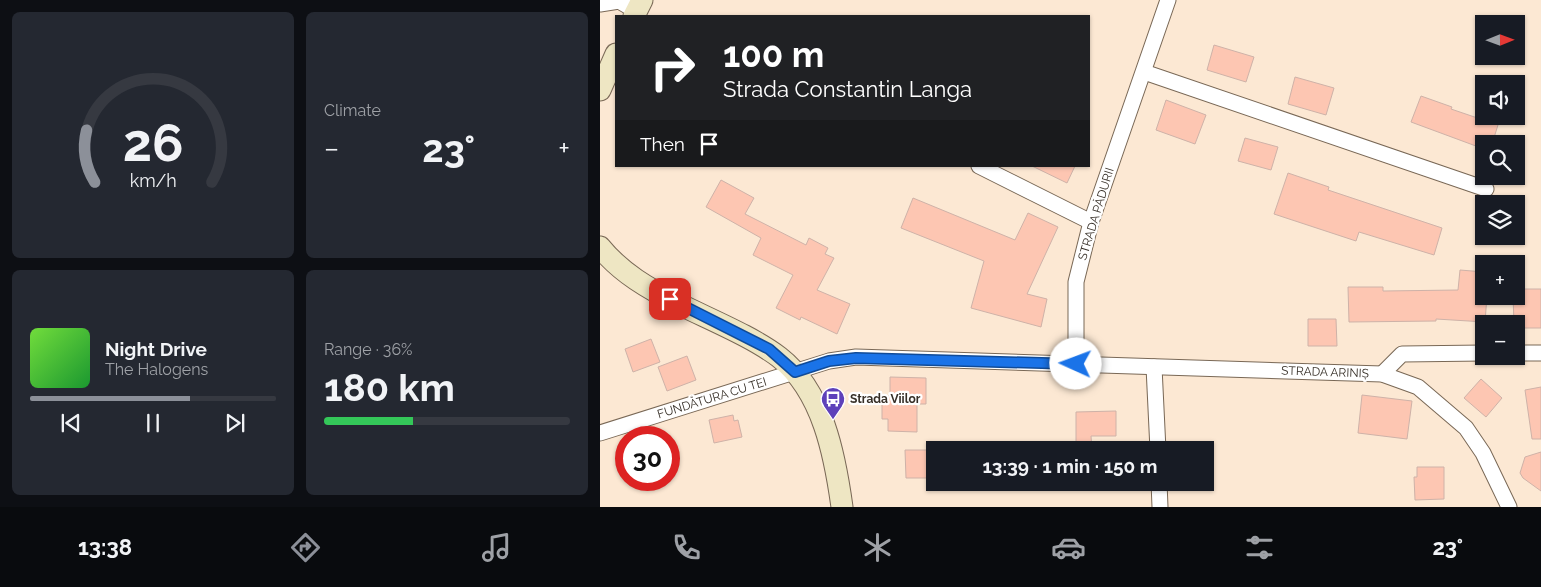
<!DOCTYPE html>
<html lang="en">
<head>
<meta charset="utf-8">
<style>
	body { margin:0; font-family:Raleway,sans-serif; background:#242831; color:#f1f3f6; height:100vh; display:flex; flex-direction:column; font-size:19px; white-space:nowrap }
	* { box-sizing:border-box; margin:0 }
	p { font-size:16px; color:#9ea1a6 }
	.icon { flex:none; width:28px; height:28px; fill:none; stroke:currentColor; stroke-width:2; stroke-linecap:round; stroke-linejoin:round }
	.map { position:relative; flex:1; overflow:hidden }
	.side { display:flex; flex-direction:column; gap:12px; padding:12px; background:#0d0f14; width:600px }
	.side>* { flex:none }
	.guide { position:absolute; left:15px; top:15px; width:475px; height:152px; border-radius:0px; box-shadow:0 1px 4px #0004; background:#202124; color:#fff; overflow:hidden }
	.needle { width:32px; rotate:89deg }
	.tools { position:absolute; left:875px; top:15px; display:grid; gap:10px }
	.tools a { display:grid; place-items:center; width:50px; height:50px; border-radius:0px; background:#171b24; box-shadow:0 1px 4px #0004; font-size:25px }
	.speed { position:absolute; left:15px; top:426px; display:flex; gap:10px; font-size:25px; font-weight:700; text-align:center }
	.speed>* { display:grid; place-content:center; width:65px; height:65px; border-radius:50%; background:#171b24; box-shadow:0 1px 4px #0004; line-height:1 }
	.speed .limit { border:8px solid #d22; background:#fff; color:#111 }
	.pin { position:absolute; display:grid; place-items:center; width:42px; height:42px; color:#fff; margin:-21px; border-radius:10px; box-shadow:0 2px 8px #0006 }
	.me { position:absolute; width:55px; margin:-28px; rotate:272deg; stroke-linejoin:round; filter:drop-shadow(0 0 4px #0008) }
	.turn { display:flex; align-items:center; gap:18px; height:105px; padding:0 25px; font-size:22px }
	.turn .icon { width:65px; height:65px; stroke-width:2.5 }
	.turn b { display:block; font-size:35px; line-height:42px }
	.then { display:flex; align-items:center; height:48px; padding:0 25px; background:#0003; gap:10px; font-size:19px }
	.big { font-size:38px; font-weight:700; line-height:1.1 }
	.side .card { flex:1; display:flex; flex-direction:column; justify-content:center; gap:8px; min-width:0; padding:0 18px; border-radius:8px; background:#242831 }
	.side .dial { align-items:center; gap:0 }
	.dial svg { height:130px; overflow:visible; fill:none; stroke:#363941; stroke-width:7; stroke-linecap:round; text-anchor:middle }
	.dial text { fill:#f1f3f6; stroke:none }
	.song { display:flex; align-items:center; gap:15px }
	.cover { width:60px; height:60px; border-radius:8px; background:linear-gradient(135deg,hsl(100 70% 55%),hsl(130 70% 35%)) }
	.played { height:5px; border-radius:2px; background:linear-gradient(90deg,#8c9099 65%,#363941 65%) }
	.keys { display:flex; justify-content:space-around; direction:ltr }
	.heat { display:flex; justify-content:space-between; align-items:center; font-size:28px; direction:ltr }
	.charge { height:8px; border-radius:4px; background:linear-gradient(90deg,#34c759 36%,#363941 0) }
	.side .tiles { flex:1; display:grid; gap:12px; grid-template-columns:repeat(2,1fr) }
	.trip { position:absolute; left:326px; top:441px; width:288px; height:50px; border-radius:0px; background:#171b24; box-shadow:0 1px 4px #0004; font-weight:700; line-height:50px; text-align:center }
	.menu { display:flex; height:80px; justify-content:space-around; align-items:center; background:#090b0e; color:#9ea1a6 }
	.menu .icon { width:35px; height:35px }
	.menu .on { color:#8c9099 }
	.menu b { font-size:22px; color:#f1f3f6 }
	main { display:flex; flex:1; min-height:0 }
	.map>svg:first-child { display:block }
	.building { fill:#fdc6b2; stroke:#ceb2a8 }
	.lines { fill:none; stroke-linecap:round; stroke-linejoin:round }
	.street-casing { stroke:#796856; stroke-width:17 }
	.secondary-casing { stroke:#796856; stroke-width:23 }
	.street { stroke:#fff; stroke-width:15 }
	.secondary { stroke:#eee6c3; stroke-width:21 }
	.route-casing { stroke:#114b97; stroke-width:12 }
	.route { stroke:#1a73e8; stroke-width:9 }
	.labels { text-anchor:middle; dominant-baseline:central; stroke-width:4.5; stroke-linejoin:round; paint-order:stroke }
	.street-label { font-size:12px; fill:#362f27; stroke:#fff }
	.poi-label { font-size:12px; font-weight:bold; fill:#362f27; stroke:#fff; text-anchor:start }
</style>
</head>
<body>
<main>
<section class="side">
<div class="tiles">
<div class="card dial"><svg viewBox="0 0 100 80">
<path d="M14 69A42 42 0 1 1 86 69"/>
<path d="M14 69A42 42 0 0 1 9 37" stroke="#8c9099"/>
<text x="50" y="56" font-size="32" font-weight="700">26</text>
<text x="50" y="72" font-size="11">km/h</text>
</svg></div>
<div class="card"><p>Climate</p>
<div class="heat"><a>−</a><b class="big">23°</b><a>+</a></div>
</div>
<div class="card">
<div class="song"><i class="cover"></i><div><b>Night Drive</b><p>The Halogens</p></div></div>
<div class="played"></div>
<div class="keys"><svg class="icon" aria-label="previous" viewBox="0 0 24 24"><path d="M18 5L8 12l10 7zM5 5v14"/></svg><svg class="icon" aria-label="pause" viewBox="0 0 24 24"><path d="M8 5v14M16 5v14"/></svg><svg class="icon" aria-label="next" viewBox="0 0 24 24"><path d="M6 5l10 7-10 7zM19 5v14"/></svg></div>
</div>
<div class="card"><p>Range · 36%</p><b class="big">180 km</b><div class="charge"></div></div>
</div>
</section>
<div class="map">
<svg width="941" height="507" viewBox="0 0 941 507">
	<rect width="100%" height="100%" fill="#fce8d3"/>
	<g class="building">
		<path d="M614 45 654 57 646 82 607 70Z"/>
		<path d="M695 77 734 88 726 115 688 104Z"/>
		<path d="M821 96 852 107 851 109 898 125 892 144H884V149L811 122Z"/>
		<path d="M566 100 606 115 595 144 556 130Z"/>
		<path d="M645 138 678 147 671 170 638 161Z"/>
		<path d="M432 166H475L467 183Z"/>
		<path d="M688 173 729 187 728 190 842 228 834 255 759 232 756 241 674 214Z"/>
		<path d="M121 180 154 198 145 214 206 245 209 238 228 248 225 254 234 258 217 290 250 304 237 334 201 317 200 320 176 308 193 275 153 255 161 238 106 207Z"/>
		<path d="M313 198 415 240 428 213 458 227 427 294 447 299 441 327 371 308 384 261 301 228Z"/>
		<path d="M860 270 884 272V296H887L885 322 836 319V321L749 322 748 287H783V291L858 290Z"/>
		<path d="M916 289H941V328H916V324H914L913 296H916Z"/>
		<path d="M708 319H736L737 346H708Z"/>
		<path d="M51 339 60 362 33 372 25 349Z"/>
		<path d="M87 356 96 380 67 391 58 367Z"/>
		<path d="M290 377 326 378V404H317V432L288 431V419H282V396H290Z"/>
		<path d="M881 379 902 398 886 417 864 398Z"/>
		<path d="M941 387V439H932L925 390Z"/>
		<path d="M762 395 812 401 807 439 758 433Z"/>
		<path d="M516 411V436H491L492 450H476V412Z"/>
		<path d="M133 415 134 421 138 420 142 437 114 443 109 420Z"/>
		<path d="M305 450H335V478H306Z"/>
		<path d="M941 452V491L923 478 920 473 925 457Z"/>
		<path d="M817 467H844V499L815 500 814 477H817Z"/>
	</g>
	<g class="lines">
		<g class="street-casing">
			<g id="street">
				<path d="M0 4 19 1 36 11"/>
				<path d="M544 72 886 189"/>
				<path d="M379 166 491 222"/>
				<path d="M916 353H940"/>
				<path d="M476 364V282L491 222 568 0"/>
				<path d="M554 367 558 450"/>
				<path d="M782 374 802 354 884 353"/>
				<path d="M0 433 229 361 256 357 782 374 818 387 866 428 883 453 909 507"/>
				<path d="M559 482 560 507"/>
			</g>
		</g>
		<g class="secondary-casing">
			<g id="secondary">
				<path d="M34 16 42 0"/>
				<path d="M0 90 16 54"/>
				<path d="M0 247C21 273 49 289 79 304 109 319 153 337 179 357 223 391 235 456 242 507"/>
			</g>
		</g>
		<use href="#street" class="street"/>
		<use href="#secondary" class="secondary"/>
	</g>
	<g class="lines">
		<g class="route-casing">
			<path id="route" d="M70 299 169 349 195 372 229 361 256 358 476 364"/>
		</g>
		<use href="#route" class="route"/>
	</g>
	<defs>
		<g id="bus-pin" transform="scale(1.25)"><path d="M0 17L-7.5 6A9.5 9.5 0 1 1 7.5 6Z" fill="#5e41ba" stroke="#fff"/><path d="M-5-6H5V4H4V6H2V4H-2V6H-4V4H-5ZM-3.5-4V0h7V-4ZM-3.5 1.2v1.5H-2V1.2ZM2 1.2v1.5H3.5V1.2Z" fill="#fff"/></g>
	</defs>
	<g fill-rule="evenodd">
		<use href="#bus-pin" x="233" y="399"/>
	</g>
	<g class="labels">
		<g class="street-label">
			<text transform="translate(496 214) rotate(-73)">STRADA PĂDURII</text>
			<text transform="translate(725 372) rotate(2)">STRADA ARINIȘ</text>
			<text transform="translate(112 398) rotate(-17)">FUNDĂTURA CU TEI</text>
		</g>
		<g class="poi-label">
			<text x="250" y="399">Strada Viilor</text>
		</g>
	</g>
</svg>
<div class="tools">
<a><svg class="needle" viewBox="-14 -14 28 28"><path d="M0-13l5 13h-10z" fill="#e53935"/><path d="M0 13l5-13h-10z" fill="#9ea1a6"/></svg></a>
<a><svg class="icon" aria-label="sound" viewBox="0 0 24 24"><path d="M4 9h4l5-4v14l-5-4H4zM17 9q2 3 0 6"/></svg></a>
<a><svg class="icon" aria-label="search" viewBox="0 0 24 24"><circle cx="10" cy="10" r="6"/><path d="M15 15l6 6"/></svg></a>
<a><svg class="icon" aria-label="layers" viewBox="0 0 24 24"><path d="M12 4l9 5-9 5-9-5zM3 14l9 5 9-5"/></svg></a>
<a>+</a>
<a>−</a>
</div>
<div class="speed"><div class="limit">30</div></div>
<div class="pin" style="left:70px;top:299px;background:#d93025"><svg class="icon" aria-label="arrive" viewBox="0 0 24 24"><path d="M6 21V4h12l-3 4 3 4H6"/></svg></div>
<svg class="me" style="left:476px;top:364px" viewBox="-20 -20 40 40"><circle r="19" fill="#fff"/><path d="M0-13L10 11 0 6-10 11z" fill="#1a73e8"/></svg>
<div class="trip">13:39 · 1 min · 150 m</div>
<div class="guide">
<div class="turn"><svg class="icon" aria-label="right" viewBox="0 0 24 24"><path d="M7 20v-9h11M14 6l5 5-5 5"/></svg><div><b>100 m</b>Strada Constantin Langa</div></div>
<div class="then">Then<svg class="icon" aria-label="arrive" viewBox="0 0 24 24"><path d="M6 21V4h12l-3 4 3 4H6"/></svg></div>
</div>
</div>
</main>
<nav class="menu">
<b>13:38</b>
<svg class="icon on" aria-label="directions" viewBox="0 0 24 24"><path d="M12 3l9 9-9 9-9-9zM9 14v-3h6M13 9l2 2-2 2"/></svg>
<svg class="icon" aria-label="music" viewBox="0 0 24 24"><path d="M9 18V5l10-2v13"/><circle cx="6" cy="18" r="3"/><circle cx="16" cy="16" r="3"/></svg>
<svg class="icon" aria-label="phone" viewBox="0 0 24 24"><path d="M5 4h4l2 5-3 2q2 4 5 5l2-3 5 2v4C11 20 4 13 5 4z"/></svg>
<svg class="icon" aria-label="climate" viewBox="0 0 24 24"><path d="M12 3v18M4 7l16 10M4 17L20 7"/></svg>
<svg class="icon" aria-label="car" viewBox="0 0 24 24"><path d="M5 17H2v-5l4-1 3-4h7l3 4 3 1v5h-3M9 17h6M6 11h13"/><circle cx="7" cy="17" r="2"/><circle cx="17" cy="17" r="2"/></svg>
<svg class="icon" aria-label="filters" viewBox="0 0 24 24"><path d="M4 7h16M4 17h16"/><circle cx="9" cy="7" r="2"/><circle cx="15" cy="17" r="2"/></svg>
<b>23°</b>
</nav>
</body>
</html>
